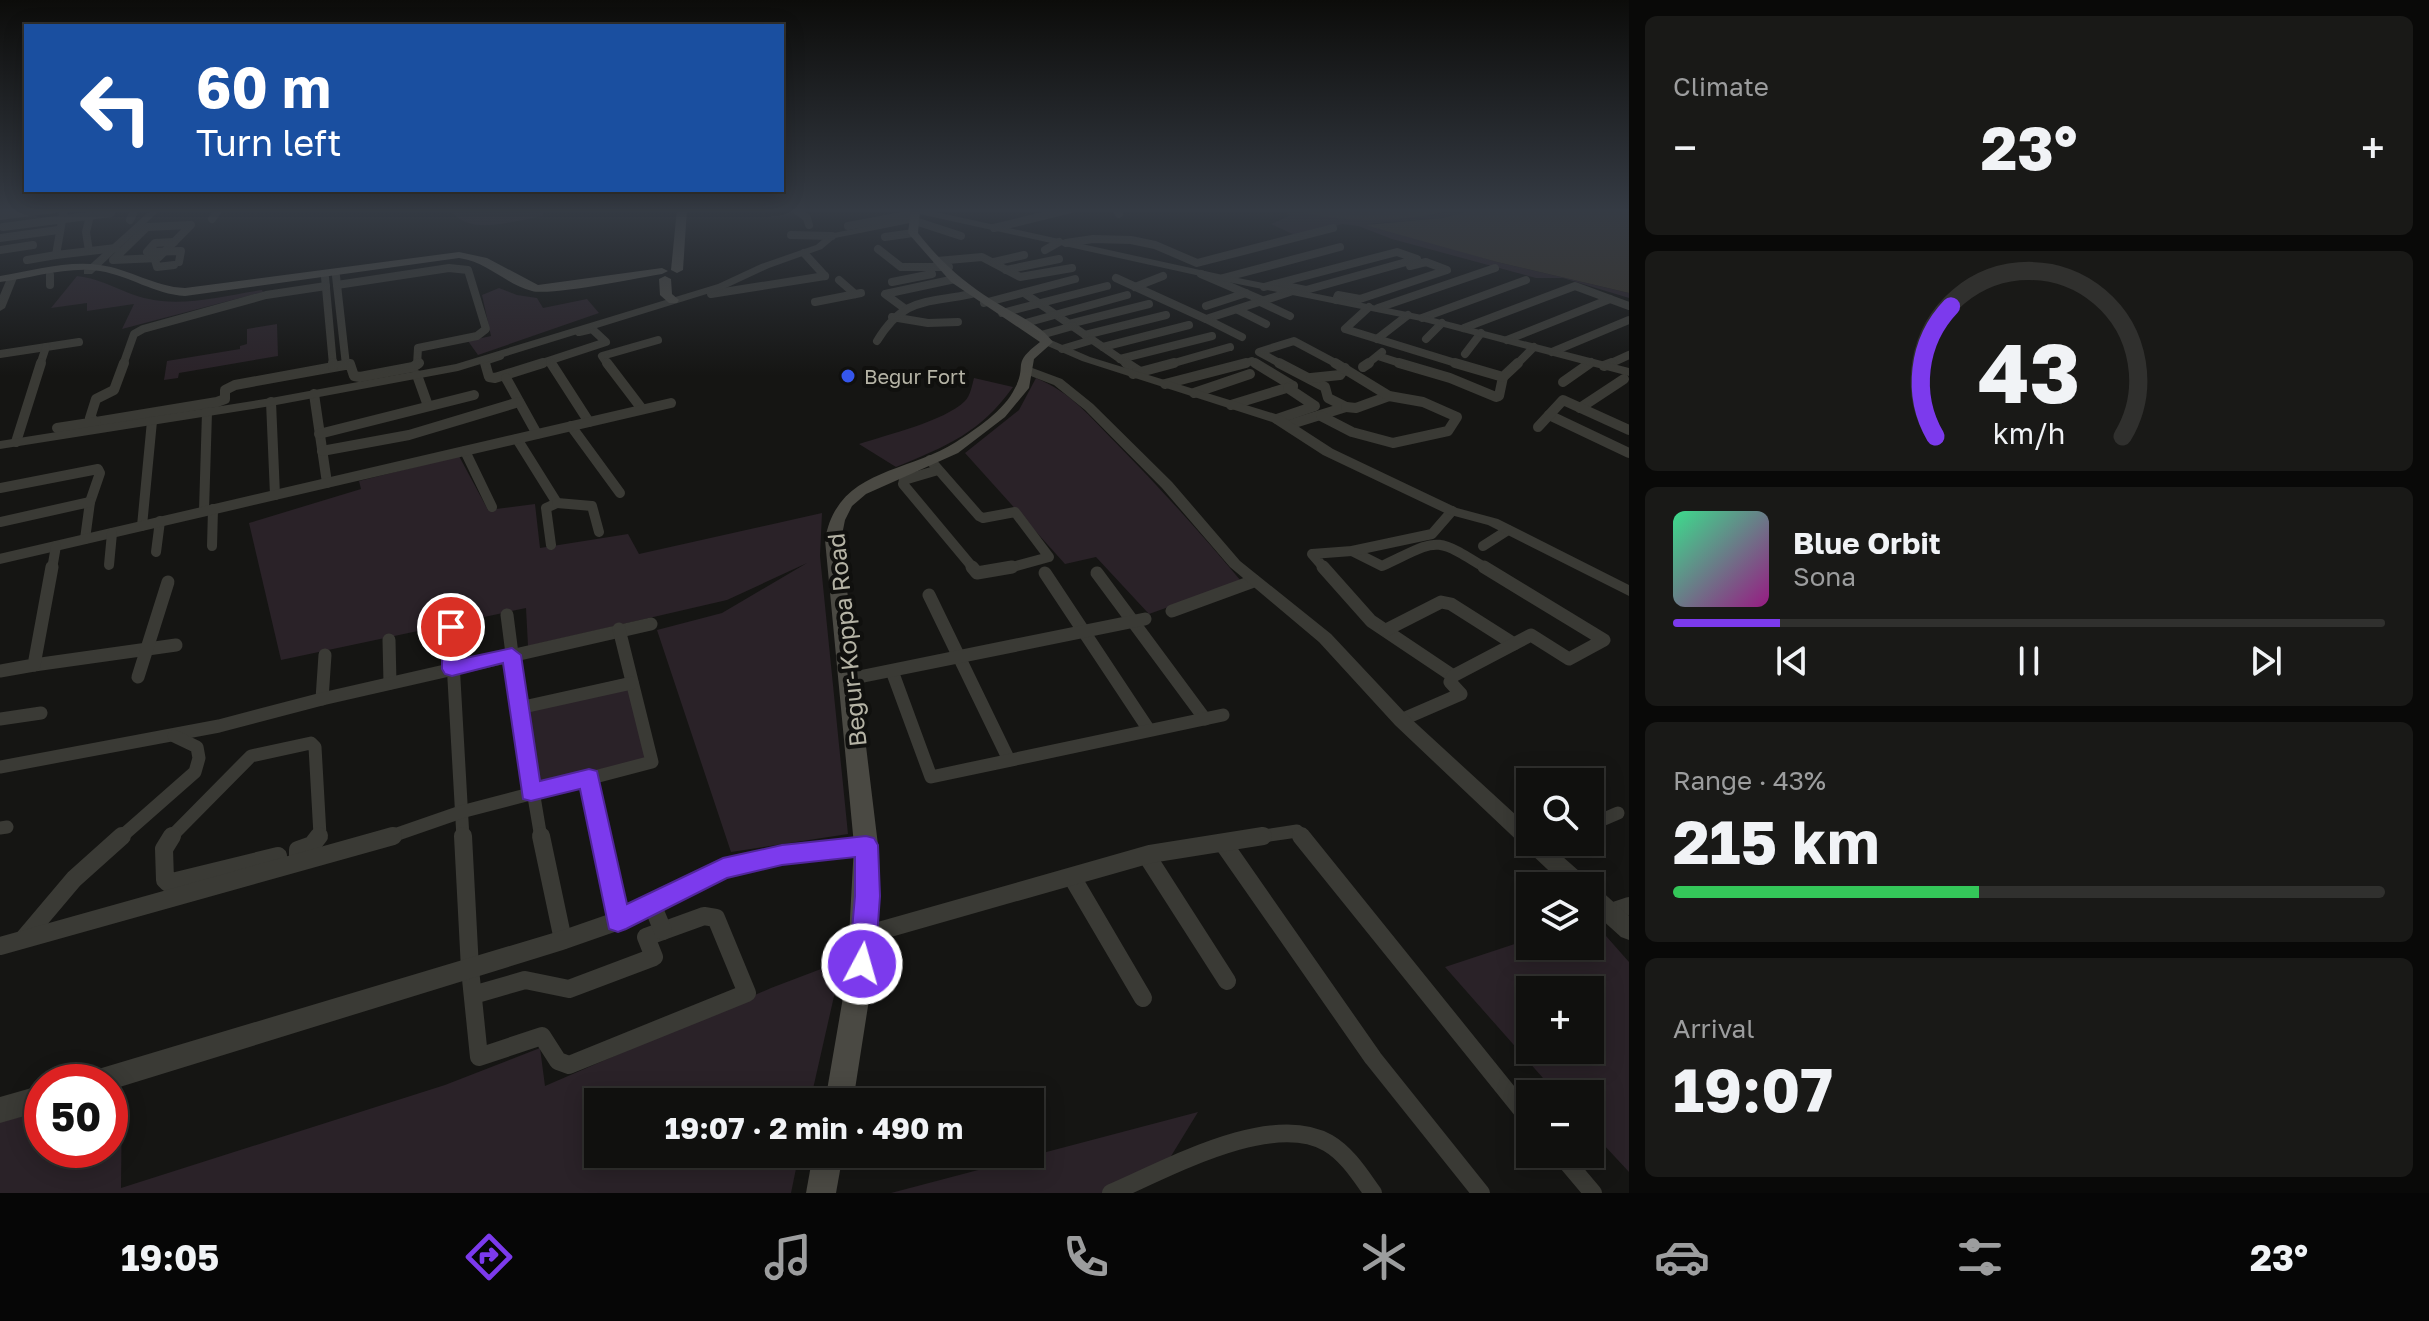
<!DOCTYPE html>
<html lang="en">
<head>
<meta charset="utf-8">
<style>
	body { margin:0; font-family:"Golos Text",sans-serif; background:#191917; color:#f1f3f6; height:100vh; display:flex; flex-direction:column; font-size:30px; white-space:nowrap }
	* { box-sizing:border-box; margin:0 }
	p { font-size:26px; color:#9c9d9e }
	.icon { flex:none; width:44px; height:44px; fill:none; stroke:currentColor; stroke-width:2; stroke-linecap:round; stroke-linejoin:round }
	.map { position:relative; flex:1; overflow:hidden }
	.panel { display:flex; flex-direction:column; gap:16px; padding:16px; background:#090908; width:800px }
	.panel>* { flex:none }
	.hud { position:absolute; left:24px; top:24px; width:760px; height:168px; border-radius:0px; box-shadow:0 4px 20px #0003,0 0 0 2px #30302e; background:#1a4fa0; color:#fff; overflow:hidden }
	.tools { position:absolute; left:1516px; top:768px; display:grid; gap:16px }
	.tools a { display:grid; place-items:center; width:88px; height:88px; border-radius:0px; background:#10100e; box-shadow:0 4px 20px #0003,0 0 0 2px #30302e; font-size:40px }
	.speed { position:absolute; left:24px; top:1064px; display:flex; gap:16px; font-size:40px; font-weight:700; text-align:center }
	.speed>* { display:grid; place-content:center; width:104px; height:104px; border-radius:50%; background:#10100e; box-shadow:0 4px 20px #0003,0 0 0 2px #30302e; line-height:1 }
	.speed .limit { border:12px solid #d22; background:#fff; color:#111 }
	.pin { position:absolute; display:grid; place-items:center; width:68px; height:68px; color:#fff; margin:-34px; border:4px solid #fff; border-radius:50%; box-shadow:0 2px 8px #0007 }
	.me { position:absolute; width:88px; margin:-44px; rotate:6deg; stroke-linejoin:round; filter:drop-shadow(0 0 6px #0008) }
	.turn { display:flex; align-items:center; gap:28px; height:168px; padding:0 40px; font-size:36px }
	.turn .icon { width:104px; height:104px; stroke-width:2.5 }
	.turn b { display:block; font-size:56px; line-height:68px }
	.big { font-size:60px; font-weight:700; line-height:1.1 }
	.panel .widget { flex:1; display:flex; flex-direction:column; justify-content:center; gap:12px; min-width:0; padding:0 28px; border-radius:12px; background:#191917 }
	.panel .dial { align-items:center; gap:0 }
	.dial svg { height:208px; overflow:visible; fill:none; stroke:#30302e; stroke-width:7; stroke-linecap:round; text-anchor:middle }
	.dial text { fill:#f1f3f6; stroke:none }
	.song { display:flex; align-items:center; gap:24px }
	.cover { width:96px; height:96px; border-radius:12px; background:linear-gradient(135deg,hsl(150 70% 55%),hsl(310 70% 35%)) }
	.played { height:8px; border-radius:4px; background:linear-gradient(90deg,#7c3aed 15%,#30302e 15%) }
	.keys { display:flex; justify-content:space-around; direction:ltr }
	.heat { display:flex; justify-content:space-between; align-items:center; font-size:44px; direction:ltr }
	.charge { height:12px; border-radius:6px; background:linear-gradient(90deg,#34c759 43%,#30302e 0) }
	.trip { position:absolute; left:584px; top:1088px; width:460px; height:80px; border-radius:0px; background:#10100e; box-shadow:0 4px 20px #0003,0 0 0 2px #30302e; font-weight:700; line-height:80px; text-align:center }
	.dock { display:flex; height:128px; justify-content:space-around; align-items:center; background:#060606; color:#9c9d9e }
	.dock .icon { width:56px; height:56px }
	.dock .on { color:#7c3aed }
	.dock b { font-size:36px; color:#f1f3f6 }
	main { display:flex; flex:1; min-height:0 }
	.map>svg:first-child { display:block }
	.green { fill:#2a2228; fill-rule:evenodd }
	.water { fill:#38332a }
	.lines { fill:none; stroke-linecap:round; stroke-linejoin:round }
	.minor-far3 { stroke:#3a3a35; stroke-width:8 }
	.minor-far2 { stroke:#3a3a35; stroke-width:10 }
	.minor-far1 { stroke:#3a3a35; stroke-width:13 }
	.minor { stroke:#3a3a35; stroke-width:18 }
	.tertiary { fill:#3a3a35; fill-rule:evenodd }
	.secondary { fill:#4a4943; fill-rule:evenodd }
	.route { fill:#7c3aed; stroke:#51269a; stroke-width:2 }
	.poi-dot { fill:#3556eb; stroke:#10100e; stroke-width:3 }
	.labels { text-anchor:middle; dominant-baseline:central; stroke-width:8; stroke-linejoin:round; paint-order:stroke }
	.far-poi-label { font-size:20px; fill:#b5b3a5; stroke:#10100e; text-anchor:start }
	.street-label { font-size:24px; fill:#b5b3a5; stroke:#10100e }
</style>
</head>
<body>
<main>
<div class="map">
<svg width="1629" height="1193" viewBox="0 0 1629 1193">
	<rect width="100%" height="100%" fill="#151513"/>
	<g class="green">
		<path d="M450 209H543V216C516 220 468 238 450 209Z"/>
		<path d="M1274 209H1292L1345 219 1434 215 1458 209H1477L1442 218 1368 224 1497 262 1629 293V298L1563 278H1536L1392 239 1358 226 1342 224 1299 237 1271 224 1291 215Z"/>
		<path d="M77 276C105 279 123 294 149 299 184 307 226 295 262 290L263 292 122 329 134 304 87 311V303L51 308Z"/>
		<path d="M499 288 517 295 537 298 543 308 587 299 599 313 478 355 468 341 491 336 482 295Z"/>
		<path d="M277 324 278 356 179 373 178 378 164 380 167 361 240 349V346L247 344V329Z"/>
		<path d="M974 378 1013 387C980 433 947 446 896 467L859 444C886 435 945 421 965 401 970 396 972 386 974 378Z"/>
		<path d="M1036 378C1072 393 1089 416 1116 443 1160 488 1201 533 1241 581L1149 614 1096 557 1065 564 965 453 1019 410Z"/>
		<path d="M459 456 488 510 535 504 540 548 628 534 639 554 822 513 820 556 848 834 731 852 657 630 722 613 807 563 727 600 528 646 526 608 281 660 249 523 361 489 359 481Z"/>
		<path d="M634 676 658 765 524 798 511 705Z"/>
		<path d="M1591 919 1629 962V1172L1590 1130V1094H1557L1445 967 1530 939V946H1590ZM1530 990H1590V1050H1530Z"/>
		<path d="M842 961 810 1102H598V1154H799L791 1193H0V1122L42 1111V1150H110V1092L122 1088 121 1188 445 1085 540 1048 545 1086 771 988Z"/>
		<path d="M1198 1112 1165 1166 1111 1193H891Z"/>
	</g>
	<g class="water">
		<path d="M1292 209H1458C1406 222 1343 225 1292 209Z"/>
		<path d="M1477 209H1629V293L1497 262 1365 225 1442 218Z"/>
	</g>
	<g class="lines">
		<g class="minor-far3">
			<path d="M64 209 56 255 116 248"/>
			<path d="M795 209 807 218 809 225"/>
			<path d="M1115 209 1119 214"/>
			<path d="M0 216 54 209"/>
			<path d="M212 219 219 209"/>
			<path d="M130 220 135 209"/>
			<path d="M912 220 961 236"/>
			<path d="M191 225 158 258 113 260 147 227Z"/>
			<path d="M848 226 913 214"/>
			<path d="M3 227 111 213"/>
			<path d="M994 228 1071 209"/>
			<path d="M791 235 832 236"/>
			<path d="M885 237 913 233"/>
			<path d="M0 238 58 230"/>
			<path d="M174 242 155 243 147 252 181 251 179 262"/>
			<path d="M1066 243 1093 239 1131 240 1155 245 1197 263 1333 228"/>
			<path d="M878 249 901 267H949"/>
			<path d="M0 250 33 245"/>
			<path d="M1045 250 1059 242"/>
			<path d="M89 251 86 232 90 216"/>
			<path d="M1397 252 1417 259 1306 290 1275 284Z"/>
			<path d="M804 253 825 276"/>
			<path d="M27 260 56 255"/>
			<path d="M155 260 157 267 174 265"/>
			<path d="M937 261 982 257 1020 277 1072 268"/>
			<path d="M994 262 1024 255"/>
			<path d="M1006 270 1059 259"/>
			<path d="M1201 274 1264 301"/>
			<path d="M50 275V285"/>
			<path d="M336 276 346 365"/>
			<path d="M325 277 333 365"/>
			<path d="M1116 278 1206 319 1290 292"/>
			<path d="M1223 278 1340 247"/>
			<path d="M839 280 855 294"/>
			<path d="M892 282 932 274"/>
			<path d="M337 285 449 268 468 270 486 329 477 336 418 348 417 365"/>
			<path d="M1135 287 1163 276"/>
			<path d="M1264 287 1275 284"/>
			<path d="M1024 293 1129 365"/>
			<path d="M711 294 825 276"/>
			<path d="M1336 300 1338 295 1360 299 1447 270 1426 262 1410 266"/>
			<path d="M815 302 861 293"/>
			<path d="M1260 302 1290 316"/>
			<path d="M984 303 1075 279"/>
			<path d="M1206 306 1246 293"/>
			<path d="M1369 307 1345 329 1462 365"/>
			<path d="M904 308 885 294 955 279"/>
			<path d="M1378 308 1495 268"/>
			<path d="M1238 310 1266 324"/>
			<path d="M1002 313 1107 286"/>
			<path d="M892 317 928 323 958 322"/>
			<path d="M1422 318 1526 280"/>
			<path d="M1206 319 1242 337"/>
			<path d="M1022 324 1127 295"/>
			<path d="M1069 324 1149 304"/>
			<path d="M1464 328 1575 286 1629 306"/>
			<path d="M1041 335 1073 326"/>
			<path d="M1085 335 1166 315"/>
			<path d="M1377 339 1408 315"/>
			<path d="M1426 339 1442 323"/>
			<path d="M1507 340 1610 299"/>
			<path d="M877 341C904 297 924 304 971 294"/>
			<path d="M1103 347 1189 325"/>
			<path d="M1062 349 1092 340"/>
			<path d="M1552 352 1629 320"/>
			<path d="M0 354 79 342"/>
			<path d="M1465 354 1481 333"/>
			<path d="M1378 356 1406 365"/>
			<path d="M1120 359 1212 336"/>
			<path d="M551 362 553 365"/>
			<path d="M40 365 46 347"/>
			<path d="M123 365 134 334 143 329 266 295 326 286"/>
			<path d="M347 365H350"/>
			<path d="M486 365 485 361 500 356"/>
			<path d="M536 365 606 342 592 329 579 332"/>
			<path d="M608 365 602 356 658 340"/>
			<path d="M1167 365 1230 347"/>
			<path d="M1239 365 1252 361 1258 365"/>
			<path d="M1283 365 1259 352 1294 341 1339 365"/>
			<path d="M1366 365 1382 352"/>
			<path d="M1516 365 1534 347"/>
			<path d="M1587 365 1591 362"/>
			<path d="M1607 365 1629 355"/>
		</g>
		<g class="minor-far2">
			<path d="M124 363 114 390 96 399 90 418 96 422 217 402 225 399V390L235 385 350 364 354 376 360 377 413 367 419 363"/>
			<path d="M333 363V367"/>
			<path d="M485 363 489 377 495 378 543 363"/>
			<path d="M551 363 589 422"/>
			<path d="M607 363 642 409"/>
			<path d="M1126 363 1140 372"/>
			<path d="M1255 363 1293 386"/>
			<path d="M1279 363 1325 387 1328 398 1346 407 1288 425"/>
			<path d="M1399 363 1450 378 1496 397 1499 396 1503 377"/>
			<path d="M1455 363 1503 377 1518 363"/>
			<path d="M1604 366 1612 363"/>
			<path d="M1363 367 1369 363"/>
			<path d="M1133 374 1174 363"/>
			<path d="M417 375 427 403"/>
			<path d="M506 378 537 434"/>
			<path d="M1311 378 1340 375 1345 368"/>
			<path d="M1563 382 1590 363"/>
			<path d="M1165 384 1246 363"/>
			<path d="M1194 393 1250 374"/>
			<path d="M314 394 327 483"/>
			<path d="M271 402 275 495"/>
			<path d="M1231 405 1293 386"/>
			<path d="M1346 407 1356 408 1389 396"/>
			<path d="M1580 408 1624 379"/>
			<path d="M1549 415 1629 453"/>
			<path d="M1321 416 1352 432 1393 443 1448 431 1457 417 1423 402 1389 396 1335 363"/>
			<path d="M1277 419 1315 406 1288 388"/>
			<path d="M571 426 620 493"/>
			<path d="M1538 427 1563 400 1629 430"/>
			<path d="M57 428 96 422"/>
			<path d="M319 434 474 395"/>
			<path d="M517 439 557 503 546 508 551 545"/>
			<path d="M16 442 41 363"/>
			<path d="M322 451 409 435 519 402"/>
			<path d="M465 451 492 507"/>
			<path d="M930 460 979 516 983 518 1015 512 1049 557 1005 569"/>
			<path d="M938 470 904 480 903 484 974 569"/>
			<path d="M0 488 98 469 100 473 90 502 85 539"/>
			<path d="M557 503 592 506 599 532"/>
			<path d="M204 511 207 412"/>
			<path d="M0 522 90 502"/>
			<path d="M142 526 152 421"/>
			<path d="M212 546 213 509"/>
			<path d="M1483 546 1508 530"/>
			<path d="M1352 551 1382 566C1440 539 1432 535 1487 569"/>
			<path d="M156 552 160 521"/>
			<path d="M0 559 671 403"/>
			<path d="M109 565 112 533"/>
			<path d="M52 569 56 546"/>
			<path d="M1325 569 1312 554 1352 551 1432 534 1452 511"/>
		</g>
		<g class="minor-far1">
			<path d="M972 567 977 573 1012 567"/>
			<path d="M1323 567 1371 621 1453 676"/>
			<path d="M1045 573 1149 730"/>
			<path d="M1097 573 1205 719"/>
			<path d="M929 595 1009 760"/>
			<path d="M1172 611 1254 581"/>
			<path d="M507 615 519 708"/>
			<path d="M451 627 463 838"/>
			<path d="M1386 630 1441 602 1451 604 1514 644"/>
			<path d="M389 640 390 683"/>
			<path d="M34 665 176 645"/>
			<path d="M0 671 34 665 52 567"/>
			<path d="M892 671 931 777 1223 715"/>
			<path d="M138 677 168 582"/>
			<path d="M849 679 1145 619"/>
			<path d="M322 699 325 655"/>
			<path d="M0 719 41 713"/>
			<path d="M1401 720 1461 694 1450 682 1453 676 1531 635 1569 659 1604 640 1484 567"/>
			<path d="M0 767 219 726 322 699 651 624"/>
			<path d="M589 778 601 838"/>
			<path d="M1590 825 1618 813"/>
			<path d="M0 828 7 827"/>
			<path d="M120 838 195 772 199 758 197 747 174 736"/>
			<path d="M170 838 251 756 311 743 315 747 320 835 317 838"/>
			<path d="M386 838 461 812 652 762 619 629"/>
			<path d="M541 838 519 708 632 683"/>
			<path d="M1250 838 1297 831 1303 838"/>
		</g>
		<g class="minor">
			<path d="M172 836 164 849 165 880 168 883 278 856 277 868"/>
			<path d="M463 836 470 969 479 1057 542 1036 558 1061 569 1065 747 993 716 918 704 916 646 937 654 957 569 989 525 980 473 995"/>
			<path d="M541 836 563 940"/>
			<path d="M601 836 618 921"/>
			<path d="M1301 836 1530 1120"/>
			<path d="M1223 843 1373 1058 1481 1193"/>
			<path d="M1147 856 1227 981"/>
			<path d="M298 862V850L312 845 319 836"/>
			<path d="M1072 877 1143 998"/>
			<path d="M652 904 663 931"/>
			<path d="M1611 912 1629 906"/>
			<path d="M865 935 1150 854 1263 836"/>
			<path d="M25 937 74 879 122 836"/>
			<path d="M0 946 393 836"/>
			<path d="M1560 1154 1593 1193"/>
			<path d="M1111 1193C1165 1170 1271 1110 1328 1143 1347 1154 1360 1175 1373 1193"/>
		</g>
		<g class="tertiary">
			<path d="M152 209H161L92 274H84V270Z"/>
			<path d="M911 209H922L1223 275 1422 315 1629 368V376L1421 321 1223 281 915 213Z"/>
			<path d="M912 217 917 220 915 222 835 238 822 249 769 268 726 288 458 371 271 406 0 449V441L271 398 456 364 718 284 761 264 816 245 829 234Z"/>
			<path d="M8 276 17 278 5 308 0 311V295Z"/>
			<path d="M1043 340H1051L1090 357 1282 416 1333 449 1457 508 1498 519 1629 585V596L1488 525 1447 514 1323 455 1272 422 1082 361 1043 344Z"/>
			<path d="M1027 366 1062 379 1093 404 1172 482 1240 561 1331 634 1407 715 1530 828V842H1546L1588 879 1591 886 1598 888 1629 916V940L1621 937 1590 909V886H1565L1395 725 1319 642 1230 567 1162 488 1085 410 1054 385 1023 373V367Z"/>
			<path d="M866 836 873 839 876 845 873 851 782 864 727 876 626 928 563 950 110 1090V1082H83L86 1073 95 1070 563 930 612 913 723 859 782 846Z"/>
			<path d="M42 1085V1111L0 1123V1097Z"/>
		</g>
		<g class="secondary">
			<path d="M677 209H687L683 270 677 273 671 270Z"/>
			<path d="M911 209 920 210 918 233C939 260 963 282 992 300 1012 313 1039 323 1053 342L1034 359 1029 388 1005 417 958 453 866 494 852 506 845 520 841 540 878 845 873 974 853 1102H825L847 974 854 845 825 540C837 469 905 474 956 442 976 429 1004 411 1015 388 1028 363 1010 365 1040 342L951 282 908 233Z"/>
			<path d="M459 252 487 258 538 285 662 268 668 271 662 274C637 278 551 296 532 291 505 284 488 262 459 258L185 296C154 294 130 276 100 271 68 266 32 278 0 282V276C32 271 68 260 100 265 130 269 155 287 185 288Z"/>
			<path d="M665 276 671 279 672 294 679 300 677 303H669L660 295 659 279Z"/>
			<path d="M813 1154H843L836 1193H806Z"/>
		</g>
	</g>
	<linearGradient id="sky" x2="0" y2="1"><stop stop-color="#0c0c0a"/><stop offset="0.56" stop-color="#353b44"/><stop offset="1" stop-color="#353b44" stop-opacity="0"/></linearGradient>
	<rect width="1629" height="376" fill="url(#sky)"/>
	<path class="route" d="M451 620 461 627V659L512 648 521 655 540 781 589 769 597 771 627 904 723 858 782 845 866 836 874 838 878 845 880 896 875 964 871 973 862 976 853 973 849 964 855 896V857L782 865 727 878 626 929 618 932 609 929 580 789 531 801 523 799 503 663 452 676 445 674 442 669V627Z"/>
	<circle class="poi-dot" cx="848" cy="376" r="8"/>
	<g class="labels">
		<g class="far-poi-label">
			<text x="864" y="376">Begur Fort</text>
		</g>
		<g class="street-label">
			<text transform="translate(846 640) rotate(-96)">Begur-Koppa Road</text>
		</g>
	</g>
</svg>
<div class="tools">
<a><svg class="icon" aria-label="search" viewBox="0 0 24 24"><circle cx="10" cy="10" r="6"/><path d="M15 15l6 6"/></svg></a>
<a><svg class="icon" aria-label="layers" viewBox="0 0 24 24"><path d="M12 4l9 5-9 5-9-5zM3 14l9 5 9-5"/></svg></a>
<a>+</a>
<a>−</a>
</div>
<div class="speed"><div class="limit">50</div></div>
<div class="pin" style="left:451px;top:627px;background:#d93025"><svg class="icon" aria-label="arrive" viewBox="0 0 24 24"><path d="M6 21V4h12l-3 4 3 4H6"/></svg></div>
<svg class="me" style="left:862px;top:964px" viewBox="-20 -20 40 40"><circle r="17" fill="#7c3aed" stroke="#fff" stroke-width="3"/><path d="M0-11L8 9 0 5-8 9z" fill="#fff"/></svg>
<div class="trip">19:07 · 2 min · 490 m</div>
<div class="hud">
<div class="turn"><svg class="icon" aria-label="left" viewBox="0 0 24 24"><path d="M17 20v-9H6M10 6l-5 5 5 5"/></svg><div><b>60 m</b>Turn left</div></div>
</div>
</div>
<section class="panel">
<div class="widget"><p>Climate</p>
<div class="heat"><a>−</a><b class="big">23°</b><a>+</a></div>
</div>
<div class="widget dial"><svg viewBox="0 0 100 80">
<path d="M14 69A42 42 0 1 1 86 69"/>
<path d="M14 69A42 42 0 0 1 20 19" stroke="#7c3aed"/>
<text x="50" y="56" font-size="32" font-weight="700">43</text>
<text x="50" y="72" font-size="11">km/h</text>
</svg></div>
<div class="widget">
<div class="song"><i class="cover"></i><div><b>Blue Orbit</b><p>Sona</p></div></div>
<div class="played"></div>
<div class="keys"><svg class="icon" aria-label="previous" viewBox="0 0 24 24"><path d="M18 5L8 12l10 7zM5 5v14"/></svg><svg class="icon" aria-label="pause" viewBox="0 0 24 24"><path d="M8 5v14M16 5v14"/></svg><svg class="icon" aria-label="next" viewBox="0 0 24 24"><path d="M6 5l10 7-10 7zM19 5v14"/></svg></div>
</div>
<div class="widget"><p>Range · 43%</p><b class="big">215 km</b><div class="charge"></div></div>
<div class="widget"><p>Arrival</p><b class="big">19:07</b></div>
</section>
</main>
<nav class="dock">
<b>19:05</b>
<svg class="icon on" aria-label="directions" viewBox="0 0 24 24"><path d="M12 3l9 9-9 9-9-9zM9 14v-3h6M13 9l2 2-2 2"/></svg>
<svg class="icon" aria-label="music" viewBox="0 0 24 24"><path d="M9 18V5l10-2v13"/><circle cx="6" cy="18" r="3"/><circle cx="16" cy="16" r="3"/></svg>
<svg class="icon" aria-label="phone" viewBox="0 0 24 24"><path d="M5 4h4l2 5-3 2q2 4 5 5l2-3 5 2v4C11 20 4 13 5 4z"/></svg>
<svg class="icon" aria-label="climate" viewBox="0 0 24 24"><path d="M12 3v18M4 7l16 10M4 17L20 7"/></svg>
<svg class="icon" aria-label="car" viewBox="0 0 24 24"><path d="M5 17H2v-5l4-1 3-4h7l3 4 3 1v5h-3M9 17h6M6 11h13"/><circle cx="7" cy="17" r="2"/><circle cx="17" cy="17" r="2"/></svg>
<svg class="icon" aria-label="filters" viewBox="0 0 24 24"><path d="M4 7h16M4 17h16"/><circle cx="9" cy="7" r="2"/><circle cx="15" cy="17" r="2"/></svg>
<b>23°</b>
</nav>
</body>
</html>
